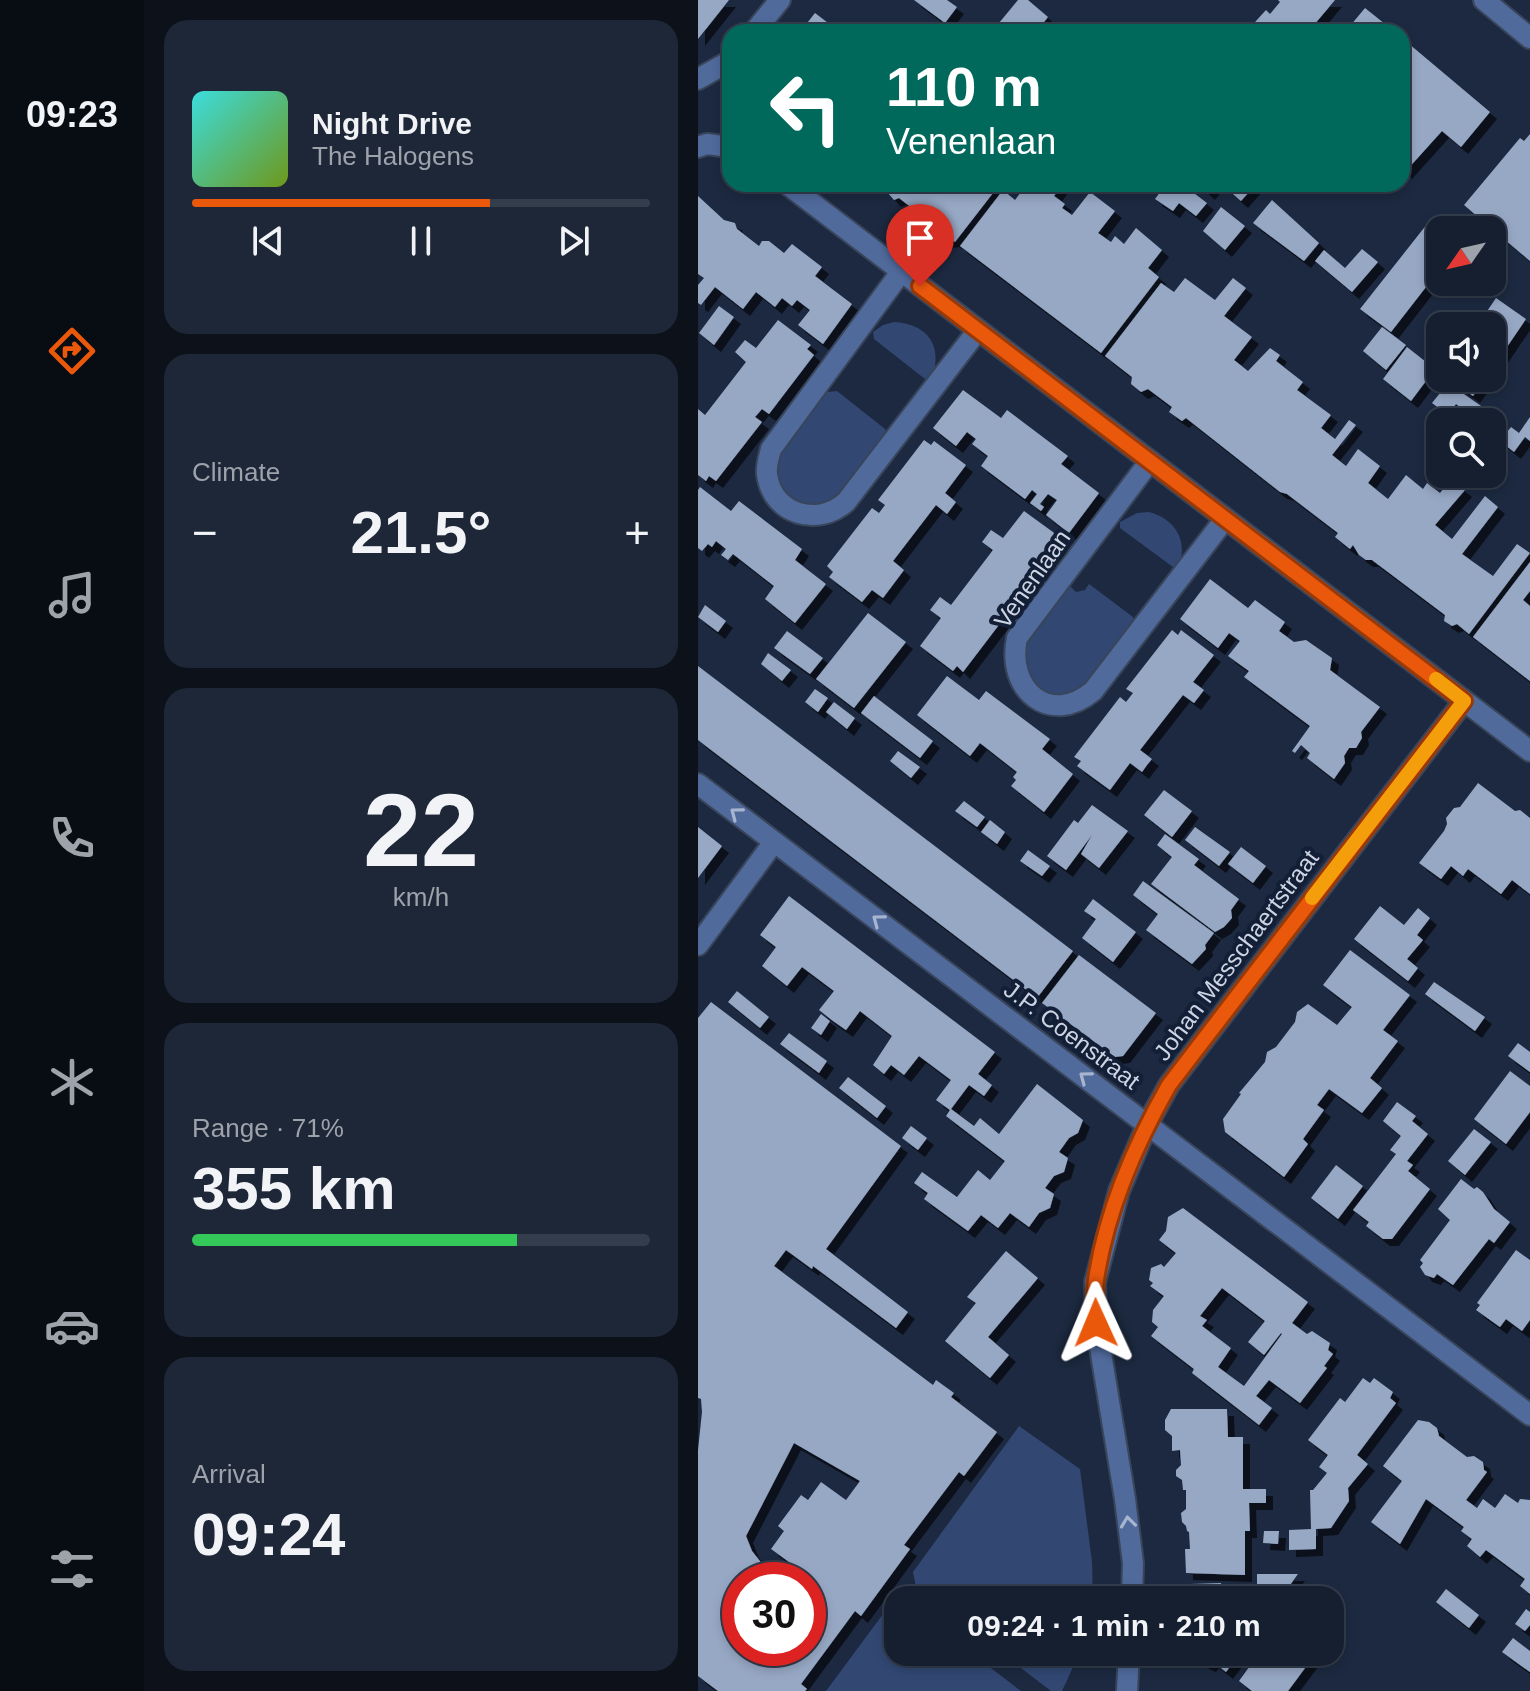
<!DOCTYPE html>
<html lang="en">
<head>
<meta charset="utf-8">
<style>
	body { margin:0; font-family:Arial,sans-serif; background:#1e2738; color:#f1f3f6; height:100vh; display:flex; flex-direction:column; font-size:30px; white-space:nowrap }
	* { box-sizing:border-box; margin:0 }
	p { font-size:26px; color:#9da2ab }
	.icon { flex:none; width:44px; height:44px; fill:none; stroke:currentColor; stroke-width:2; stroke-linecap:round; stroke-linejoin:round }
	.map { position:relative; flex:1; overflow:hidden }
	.panel { display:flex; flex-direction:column; gap:20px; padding:20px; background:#0c111a; width:554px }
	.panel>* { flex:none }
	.hud { position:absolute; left:24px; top:24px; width:688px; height:168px; border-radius:24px; box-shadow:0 4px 12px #0003,0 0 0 2px #343d4c; background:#00695c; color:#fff; overflow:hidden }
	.needle { width:52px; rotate:236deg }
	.buttons { position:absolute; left:728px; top:216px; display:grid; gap:16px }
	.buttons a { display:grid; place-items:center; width:80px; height:80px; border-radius:16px; background:#151f30; box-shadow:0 4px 12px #0003,0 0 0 2px #343d4c; font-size:40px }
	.speed { position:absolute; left:24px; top:1562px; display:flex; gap:16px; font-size:40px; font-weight:700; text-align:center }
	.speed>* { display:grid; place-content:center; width:104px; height:104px; border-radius:50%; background:#151f30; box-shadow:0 4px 12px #0003,0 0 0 2px #343d4c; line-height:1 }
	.speed .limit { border:12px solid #d22; background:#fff; color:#111 }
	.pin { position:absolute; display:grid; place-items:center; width:68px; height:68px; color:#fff; margin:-82px -34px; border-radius:50% 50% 50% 0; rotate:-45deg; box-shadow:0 0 8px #0007 }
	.pin .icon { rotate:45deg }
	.me { position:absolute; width:88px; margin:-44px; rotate:359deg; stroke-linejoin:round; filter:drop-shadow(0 0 6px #0008) }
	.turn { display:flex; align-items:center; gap:28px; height:168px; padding:0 32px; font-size:36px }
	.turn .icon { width:104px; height:104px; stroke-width:2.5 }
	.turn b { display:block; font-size:56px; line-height:68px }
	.big { font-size:60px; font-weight:700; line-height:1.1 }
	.panel .card { flex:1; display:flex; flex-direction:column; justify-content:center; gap:12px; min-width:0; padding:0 28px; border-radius:24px; background:#1e2738 }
	.panel .dial { align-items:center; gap:0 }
	.dial b { font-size:104px; line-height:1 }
	.song { display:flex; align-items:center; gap:24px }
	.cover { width:96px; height:96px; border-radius:12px; background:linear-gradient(135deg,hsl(180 70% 55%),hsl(80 70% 35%)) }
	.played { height:8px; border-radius:4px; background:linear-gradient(90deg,#ea580c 65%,#343d4c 65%) }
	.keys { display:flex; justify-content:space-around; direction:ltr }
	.heat { display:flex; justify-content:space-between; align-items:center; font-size:44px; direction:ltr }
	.charge { height:12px; border-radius:6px; background:linear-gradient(90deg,#34c759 71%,#343d4c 0) }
	.trip { position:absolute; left:186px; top:1586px; width:460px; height:80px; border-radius:24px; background:#151f30; box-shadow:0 4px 12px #0003,0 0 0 2px #343d4c; font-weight:700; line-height:80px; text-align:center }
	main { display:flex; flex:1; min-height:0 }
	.menu { display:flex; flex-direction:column; width:144px; justify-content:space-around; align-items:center; background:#080c13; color:#9da2ab }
	.menu .icon { width:56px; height:56px }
	.menu .on { color:#ea580c }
	.menu b { font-size:36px; color:#f1f3f6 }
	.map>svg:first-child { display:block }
	.green { fill:#324873 }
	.building { fill:#97a8c5; fill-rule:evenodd; filter:url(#shadow) }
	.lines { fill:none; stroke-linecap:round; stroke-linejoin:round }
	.minor-casing { stroke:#38455a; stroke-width:24 }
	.minor { stroke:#506a9c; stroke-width:20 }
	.oneway { stroke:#a8b5cf }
	.route-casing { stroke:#983908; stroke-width:20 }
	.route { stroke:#ea580c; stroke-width:14 }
	.slow { stroke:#f59e0b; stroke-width:14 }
	.labels { text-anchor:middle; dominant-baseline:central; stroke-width:8; stroke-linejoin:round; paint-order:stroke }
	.street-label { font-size:24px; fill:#cdd5e5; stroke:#131f36 }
</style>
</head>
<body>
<main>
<nav class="menu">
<b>09:23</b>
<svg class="icon on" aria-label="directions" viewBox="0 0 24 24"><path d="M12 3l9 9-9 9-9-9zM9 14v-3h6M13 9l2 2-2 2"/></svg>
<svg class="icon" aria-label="music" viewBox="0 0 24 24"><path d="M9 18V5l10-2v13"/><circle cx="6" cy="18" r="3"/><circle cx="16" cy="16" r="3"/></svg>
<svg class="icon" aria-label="phone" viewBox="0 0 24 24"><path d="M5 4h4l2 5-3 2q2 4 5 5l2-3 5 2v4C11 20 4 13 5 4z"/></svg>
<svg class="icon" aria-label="climate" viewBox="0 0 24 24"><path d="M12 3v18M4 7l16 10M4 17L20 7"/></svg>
<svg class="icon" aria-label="car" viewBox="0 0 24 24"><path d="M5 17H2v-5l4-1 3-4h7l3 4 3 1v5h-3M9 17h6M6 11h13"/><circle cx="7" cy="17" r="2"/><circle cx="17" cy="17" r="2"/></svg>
<svg class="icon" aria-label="filters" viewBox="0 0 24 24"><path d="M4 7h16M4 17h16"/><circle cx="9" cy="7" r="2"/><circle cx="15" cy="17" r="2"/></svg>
</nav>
<section class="panel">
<div class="card">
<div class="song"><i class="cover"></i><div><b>Night Drive</b><p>The Halogens</p></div></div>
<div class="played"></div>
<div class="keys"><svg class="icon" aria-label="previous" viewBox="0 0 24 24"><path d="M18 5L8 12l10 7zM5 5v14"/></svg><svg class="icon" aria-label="pause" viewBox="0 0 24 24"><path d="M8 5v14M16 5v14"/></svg><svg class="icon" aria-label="next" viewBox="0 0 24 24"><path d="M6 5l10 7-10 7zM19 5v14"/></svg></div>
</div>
<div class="card"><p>Climate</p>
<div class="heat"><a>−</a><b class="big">21.5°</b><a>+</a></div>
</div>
<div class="card dial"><b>22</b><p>km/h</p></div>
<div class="card"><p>Range · 71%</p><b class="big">355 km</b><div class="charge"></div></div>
<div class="card"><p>Arrival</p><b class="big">09:24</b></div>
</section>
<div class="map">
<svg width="832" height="1691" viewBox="0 0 832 1691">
	<defs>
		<filter id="shadow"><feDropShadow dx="7" dy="7" stdDeviation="0" flood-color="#0009"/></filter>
	</defs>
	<rect width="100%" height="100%" fill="#1c2940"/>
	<g class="green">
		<path d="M196 322C230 324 245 346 234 378L227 379 176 339 175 332 185 325Z"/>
		<path d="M139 391 187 429 189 438 135 504 99 505C81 488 73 478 82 453L129 392Z"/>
		<path d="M451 512C477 519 490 540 481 566L475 567 422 528V522L439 513Z"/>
		<path d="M391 584 435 617 437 626 393 683 364 700 341 693 324 662 329 643 372 586 378 592 387 590Z"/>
		<path d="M321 1426 382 1469 394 1562 395 1600H234L218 1587 215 1572Z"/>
		<path d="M200 1602V1652H272L323 1691H128L191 1606Z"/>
		<path d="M302 1652H382L364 1691H353Z"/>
	</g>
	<g class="building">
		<path d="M0 0H31L0 39Z"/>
		<path d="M216 0H249L259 7 247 23Z"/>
		<path d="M320 0H330L350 17 338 32H312L301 23Z"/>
		<path d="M580 0H637L610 32H581L575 27 570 32H548L568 10 572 14 582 2Z"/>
		<path d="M667 8 697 32H647Z"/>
		<path d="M117 13 142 32H102Z"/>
		<path d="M155 22 168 32H147Z"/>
		<path d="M704 38 792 112 763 147 744 131 707 172 704 169V144L706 141 704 139Z"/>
		<path d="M832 134V261L766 205 822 138 826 141Z"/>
		<path d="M182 184H302L257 242 254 240 249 241 241 235V230L230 221 222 222 214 216 215 209 201 198 196 200Z"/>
		<path d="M329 184H361L363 186 356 196 367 204 364 208 374 215 392 192 417 211 400 233 413 242 417 236 426 244 438 228 464 250 450 268 461 277 403 353 262 246 305 190 317 200Z"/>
		<path d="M468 184H484L509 203 498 216 481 203 475 211 457 199Z"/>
		<path d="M500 184H517L510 193Z"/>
		<path d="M530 184H558L543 201 527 187Z"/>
		<path d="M0 196 26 220 37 223 39 229 61 246 64 241H71L86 253 94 244 124 267 117 276 154 304 125 344 100 325 112 310 99 300 94 306 84 298 77 307 58 292 45 309 17 287 3 305 0 303V285L6 278 0 274Z"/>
		<path d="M574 200 621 243 606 261 555 223Z"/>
		<path d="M523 207 547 226 527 250 505 231Z"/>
		<path d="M733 219 747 230H742V269L693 332 662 309Z"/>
		<path d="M664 249 680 262 654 292 617 261 626 250 647 268Z"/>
		<path d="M487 278 517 300 535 278 548 288 526 316 554 337 536 360 550 371 572 348 582 355 578 361 605 382 599 390 633 415 623 428 637 439 651 420 658 425 634 455 648 466 660 449 682 466 670 483 690 499 708 475 725 489 729 483 742 493 753 479 767 490 737 525 754 539 787 496 800 507 764 554 795 576 819 544 832 553 771 634 759 624 754 626 746 621 747 615 674 560H668L661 555 655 545 652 549 637 537 640 533 589 494 582 492 488 418 484 421 471 412 474 407 450 389 443 392 433 384 434 377 407 356 463 283 476 292Z"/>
		<path d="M798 298 828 319 794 369V326H779Z"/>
		<path d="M21 306 36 317 16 345 1 333Z"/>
		<path d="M80 320 113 345 109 349 116 355 71 414 64 409 57 417 64 422 18 481 11 476 8 481 0 475V409L7 415 48 362 37 352 47 340 58 348Z"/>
		<path d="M684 327 708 345 688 370 665 351Z"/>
		<path d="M709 347 737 369 713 401 685 379Z"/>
		<path d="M749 378H788L775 396Z"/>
		<path d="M750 383 799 417 795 422H782L758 404 750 415 734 403Z"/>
		<path d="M265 390 303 418 309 410 370 456 363 464 401 493 371 533 348 515 359 500 350 494 342 504 346 507 343 511 332 503 339 494 334 490 327 499 283 466 290 456 274 444 278 439 269 432 258 446 235 428Z"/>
		<path d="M832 417V441L827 437 816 452 802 441 813 427 821 433Z"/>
		<path d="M226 440 233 445 236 441 268 465 247 493 258 502 249 514 238 505 195 561 206 570 185 598 174 590 164 602 131 577 135 572 129 566 174 508 181 513 187 505 180 500Z"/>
		<path d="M2 487 33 511 41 501 104 549 97 560 128 584 97 623 67 599 76 586 35 554 30 560 23 555 28 549 18 541 14 547 10 544 4 551 0 548V490Z"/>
		<path d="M326 511 359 535 355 540 362 545 317 604 310 599 307 603 304 608 310 613 265 672 259 666 255 671 222 646 243 618 232 610 242 597 253 605 295 550 284 542 293 530 305 538Z"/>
		<path d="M832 562V591L825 600 832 606V681L775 637Z"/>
		<path d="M512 579 550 608 557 600 587 622 581 631 596 642 608 640 634 658 632 670 682 707 663 732 664 738 658 748H651L646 756 647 763 636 779 609 758 612 753 603 745 597 753 594 751 612 726 546 677 551 671 530 656 542 641 531 633 520 648 482 619Z"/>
		<path d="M7 605 28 621 20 632 0 617Z"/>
		<path d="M170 613 208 642 156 708 118 679Z"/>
		<path d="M474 630 480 635 483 630 516 655 495 682 506 690 496 703 485 695 442 750 454 759 449 765 444 772 432 763 412 790 379 766 383 761 376 757 422 697 428 702 435 693 428 689Z"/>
		<path d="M89 631 125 658 112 674 76 648Z"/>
		<path d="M70 653 93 670 84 681 63 664Z"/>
		<path d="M0 666 375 951 339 998 0 740Z"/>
		<path d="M249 676 281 700 288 691 352 739 344 749 375 774 346 812 313 786 318 780 315 777 319 772 282 743 272 756 219 715Z"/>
		<path d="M117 689 130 698 120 712 107 702Z"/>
		<path d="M176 696 235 741 222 758 163 713Z"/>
		<path d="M136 702 157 718 149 729 128 712Z"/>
		<path d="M200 751 222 767 213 778 192 761Z"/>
		<path d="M780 783 817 811 822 810 832 818V894L814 880 803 894 770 869 765 876 753 866 743 879 721 863 746 831 749 824 748 818 756 808 762 807Z"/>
		<path d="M466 790 494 811 474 837 446 815Z"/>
		<path d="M266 801 287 817 279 827 257 811Z"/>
		<path d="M394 805 430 831 401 868 383 854 394 835 368 870 349 856 376 820 380 823Z"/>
		<path d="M292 820 307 832 299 844 283 832Z"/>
		<path d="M0 827 24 846 0 878Z"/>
		<path d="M497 827 532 852 521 866 487 840Z"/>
		<path d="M467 834 501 859 496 865 541 899 533 910 534 918 526 927 517 932 453 884 474 857 459 845Z"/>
		<path d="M543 847 568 866 555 883 530 864Z"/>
		<path d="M330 850 352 866 344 876 322 861Z"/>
		<path d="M445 881 516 933 507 945 508 949 494 964 448 930 460 914 435 895Z"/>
		<path d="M91 896 297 1052 280 1074 294 1085 286 1096 271 1085 253 1109 276 1126 282 1118 301 1134 339 1084 385 1120 380 1133 371 1138 361 1152 370 1158 366 1172 356 1176 347 1188 356 1194 352 1208 341 1213 331 1227 312 1213 300 1228 283 1215 270 1231 226 1199 230 1193 216 1183 224 1172 259 1197 280 1170 292 1180 307 1161 248 1116 252 1110 238 1100 253 1080 221 1056 206 1075 193 1065 186 1074 175 1065 194 1036 162 1011 148 1030 135 1021 121 1010 136 991 104 967 89 986 64 966 78 947 62 935Z"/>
		<path d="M395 899 438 932 415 962 384 938 398 919 386 911Z"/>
		<path d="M682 906 706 925 720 908 732 918 719 935 725 940 709 959 720 968 710 981 656 939Z"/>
		<path d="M652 950 712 995 685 1030 700 1041 672 1078 684 1088 664 1113 631 1089 619 1105 626 1110 605 1139 610 1144 586 1177 527 1132 525 1119 543 1094 541 1093 567 1062 569 1052 578 1047 597 1022 599 1012 610 1004 639 1025 654 1007 625 985Z"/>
		<path d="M381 955 458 1013 425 1056 417 1057 344 1003Z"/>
		<path d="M736 982 787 1017 777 1031 727 994Z"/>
		<path d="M39 991 71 1017 62 1028 30 1002Z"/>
		<path d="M13 1002 203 1146 128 1249 210 1312 198 1328 115 1266 114 1269 88 1250 76 1266 235 1385 238 1380 256 1393 253 1397 299 1432 266 1476 261 1472 206 1545 212 1549 163 1616 157 1611 103 1684 109 1689 107 1691H20L0 1676V1450L4 1412 3 1399 0 1398V1018ZM96 1443 162 1481 148 1500 123 1482 110 1500 103 1495 80 1526 86 1531 73 1549 98 1567 89 1580H110V1648H42V1580H77L54 1551 48 1536Z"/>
		<path d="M123 1014 132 1021 123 1035 113 1028Z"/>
		<path d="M91 1033 129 1061 121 1073 82 1044Z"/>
		<path d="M820 1043 832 1052V1072L810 1056Z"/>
		<path d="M812 1071 832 1086V1112L808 1144 776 1119Z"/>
		<path d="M150 1077 188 1106 179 1118 141 1088Z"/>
		<path d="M699 1102 718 1116 714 1121 730 1134 709 1161 715 1165 710 1171 732 1189 694 1239H685L668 1226 671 1222 655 1210 698 1154 692 1150 703 1136 685 1121Z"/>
		<path d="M213 1126 229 1138 220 1150 204 1138Z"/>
		<path d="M776 1129 793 1142 767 1175 750 1161Z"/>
		<path d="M638 1165 665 1186 640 1219 613 1198Z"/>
		<path d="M763 1179 776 1189 779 1187 785 1192 796 1209 812 1222 796 1243 791 1239 755 1285 739 1274 736 1278 727 1275 722 1267 725 1263 722 1260 752 1220 740 1209Z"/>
		<path d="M485 1208 610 1302 594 1323 609 1334 614 1331 632 1343 630 1350 635 1354 626 1366 629 1368 602 1403 571 1380 558 1396 574 1408 561 1425 494 1373 496 1369 453 1336 460 1327 454 1322 455 1310 466 1296 452 1286 455 1283 451 1280 453 1268 463 1264 466 1267 478 1253 461 1240 468 1231 470 1217ZM524 1288 567 1321 550 1342 566 1355 583 1333 584 1334 546 1386 520 1367 533 1348 504 1326 509 1320 502 1316Z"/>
		<path d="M818 1250 832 1260V1320L824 1331 808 1319 802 1327 778 1310 782 1305 779 1303Z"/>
		<path d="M308 1251 340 1278 290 1337 311 1355 292 1378 247 1341 278 1303 269 1297Z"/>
		<path d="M665 1378 672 1383 676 1378 695 1392 692 1398 698 1403 659 1455 670 1464 650 1488 651 1501 633 1528 618 1529V1549L591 1550V1530L613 1529 612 1490H615L629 1473 621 1467 630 1455 610 1440 642 1398 647 1402Z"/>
		<path d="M473 1409H529L530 1437H545V1489H568V1503H551L552 1531H547V1575L488 1573 487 1549H492L491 1532 489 1531 488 1526 484 1522 483 1513 488 1509V1490H485L484 1480 478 1476V1470L483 1465 482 1450 474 1451V1436L467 1430V1420Z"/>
		<path d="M720 1420 731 1422 739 1428 741 1436 769 1457 776 1456 785 1462 786 1470 789 1472 768 1500 779 1508 785 1499 797 1508 807 1494 820 1503 822 1499 832 1500V1594L822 1586 827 1579 788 1550 782 1557 769 1546 774 1539 763 1531 766 1527 728 1499 702 1544 673 1522 704 1481 685 1466Z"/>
		<path d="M566 1531H581L580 1544 565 1543Z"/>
		<path d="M559 1574H600L587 1592H559Z"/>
		<path d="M523 1583 524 1595H544V1600H487L485 1597 492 1584Z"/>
		<path d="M748 1589 781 1615 771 1628 738 1602Z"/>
		<path d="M828 1609 832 1612V1625L827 1631 817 1624Z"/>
		<path d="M815 1638 832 1651V1672L804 1652Z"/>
		<path d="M502 1652H543L528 1672 514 1661 511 1665 504 1662 500 1655Z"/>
		<path d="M562 1652H610L616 1656 590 1691H554L541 1681Z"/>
	</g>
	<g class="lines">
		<g class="minor-casing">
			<g id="minor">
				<path d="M786 0 832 38"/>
				<path d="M56 32 82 0"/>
				<path d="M0 79 32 61"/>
				<path d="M0 147 9 144 32 147"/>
				<path d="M89 184 832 751"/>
				<path d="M203 272 73 449C71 457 68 465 69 474 74 515 120 527 148 502L280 330"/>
				<path d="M452 461 319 638C308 690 352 727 395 691L527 519"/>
				<path d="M0 784 832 1415"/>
				<path d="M0 945 76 842"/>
				<path d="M434 1600 435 1563 427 1499 398 1323 397 1282 421 1191 449 1125 471 1085 766 701"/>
				<path d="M429 1691 431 1652"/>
			</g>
		</g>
		<use href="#minor" class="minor"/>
	</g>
	<defs><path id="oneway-chevron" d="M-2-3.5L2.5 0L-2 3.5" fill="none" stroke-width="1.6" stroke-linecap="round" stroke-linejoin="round" transform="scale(2)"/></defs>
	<g class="oneway">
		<use href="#oneway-chevron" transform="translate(38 813) rotate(-143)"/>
		<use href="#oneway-chevron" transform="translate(180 920) rotate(-143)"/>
		<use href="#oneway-chevron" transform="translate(387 1077) rotate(-143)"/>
		<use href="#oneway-chevron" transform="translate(430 1522) rotate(-97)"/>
	</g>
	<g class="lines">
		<g class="route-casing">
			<path id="route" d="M222 286 766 701 471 1085C437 1145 408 1212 398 1280 396 1294 398 1309 398 1323"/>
		</g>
		<use href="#route" class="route"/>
		<path class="slow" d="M614 898 766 701 738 679"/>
	</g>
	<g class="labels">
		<g class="street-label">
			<text transform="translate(334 579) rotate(-55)">Venenlaan</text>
			<text transform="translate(538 955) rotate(-53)">Johan Messchaertstraat</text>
			<text transform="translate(374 1035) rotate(37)">J.P. Coenstraat</text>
		</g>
	</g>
</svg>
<div class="buttons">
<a><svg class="needle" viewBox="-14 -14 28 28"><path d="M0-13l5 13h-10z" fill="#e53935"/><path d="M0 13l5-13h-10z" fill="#9da2ab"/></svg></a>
<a><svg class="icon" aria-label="sound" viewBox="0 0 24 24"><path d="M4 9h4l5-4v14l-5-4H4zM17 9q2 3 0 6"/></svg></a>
<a><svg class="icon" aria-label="search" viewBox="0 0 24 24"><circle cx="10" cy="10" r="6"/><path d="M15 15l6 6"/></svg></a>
</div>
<div class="speed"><div class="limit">30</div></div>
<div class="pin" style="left:222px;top:286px;background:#d93025"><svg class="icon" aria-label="arrive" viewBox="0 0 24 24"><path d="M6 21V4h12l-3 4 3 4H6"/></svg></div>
<svg class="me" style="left:398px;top:1323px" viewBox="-20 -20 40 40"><path d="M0-17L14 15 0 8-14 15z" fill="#ea580c" stroke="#fff" stroke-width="4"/></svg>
<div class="trip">09:24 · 1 min · 210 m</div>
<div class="hud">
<div class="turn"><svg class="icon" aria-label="left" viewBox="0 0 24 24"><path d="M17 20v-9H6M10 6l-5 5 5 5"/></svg><div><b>110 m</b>Venenlaan</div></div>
</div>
</div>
</main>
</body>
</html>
